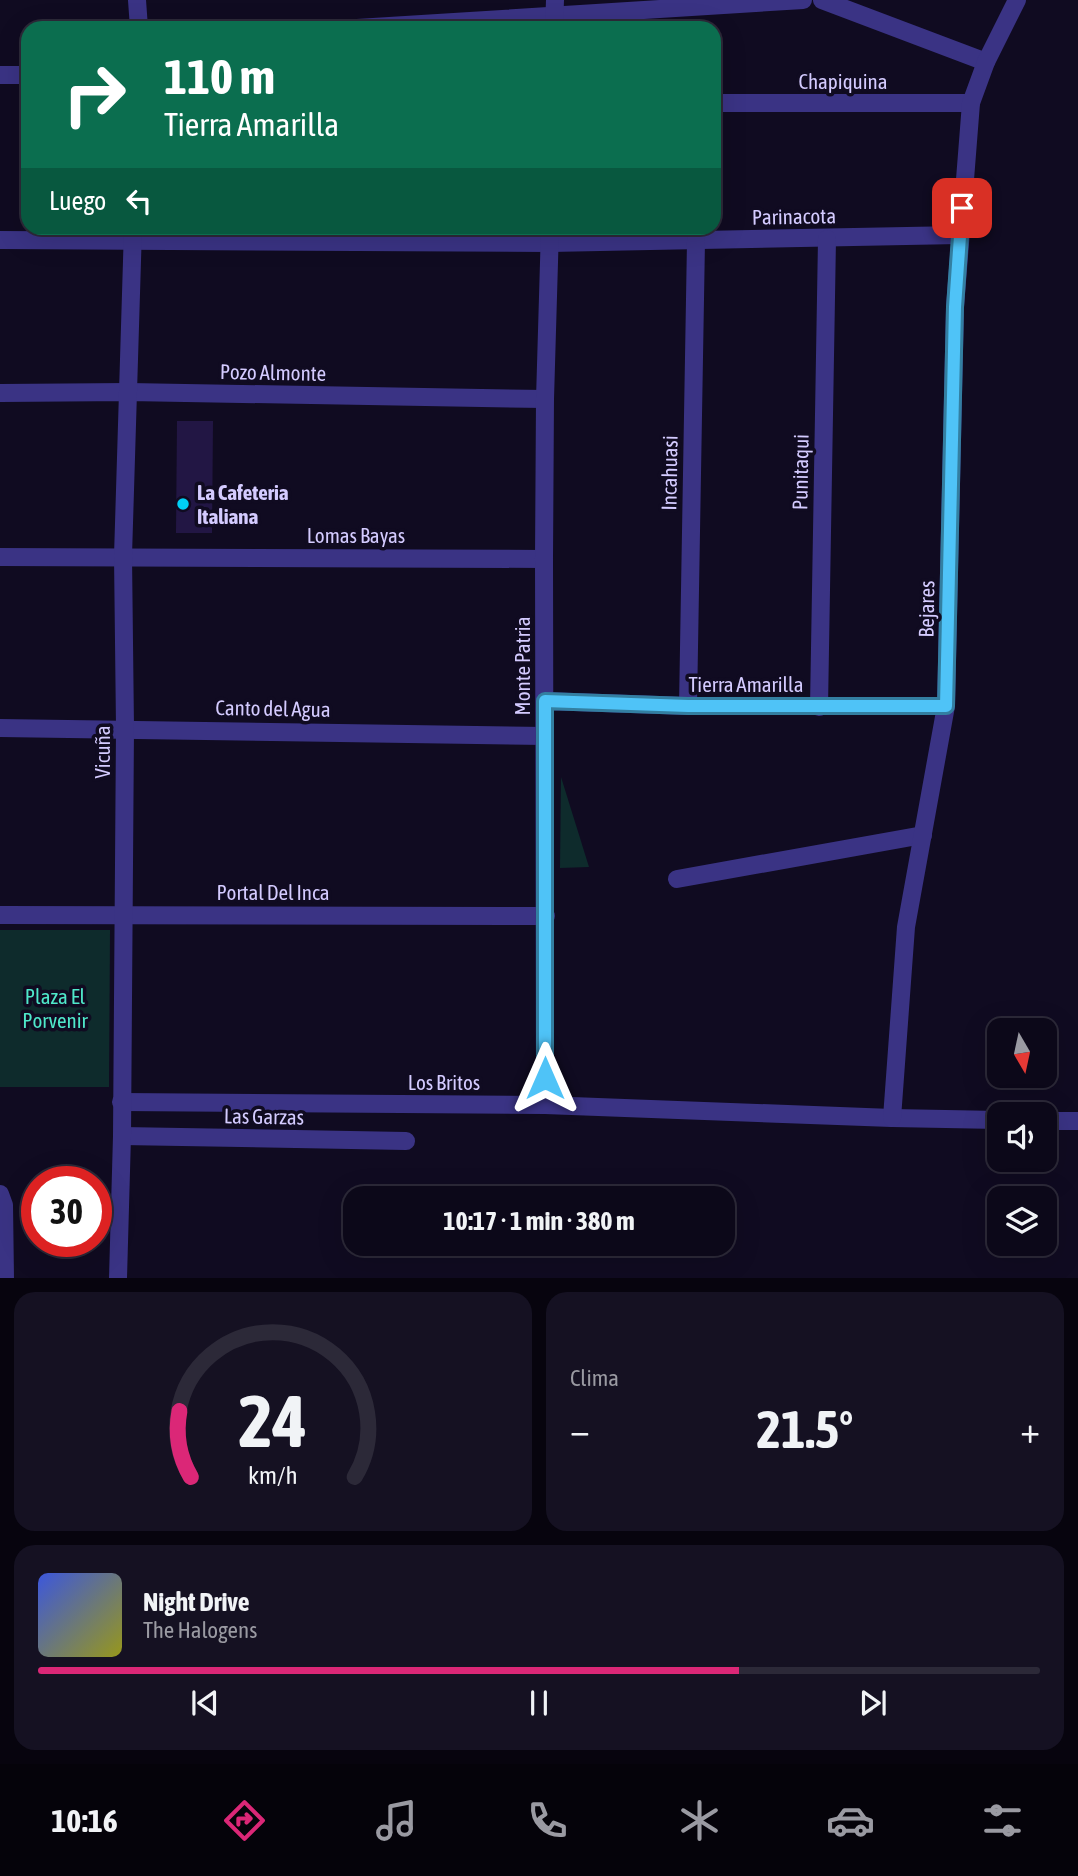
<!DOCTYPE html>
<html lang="es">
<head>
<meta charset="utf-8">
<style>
	body { margin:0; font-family:"Asap Condensed",sans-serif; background:#151122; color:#f1f3f6; height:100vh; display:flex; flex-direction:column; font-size:26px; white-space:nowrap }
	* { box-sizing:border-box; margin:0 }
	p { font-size:23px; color:#9a9aa2 }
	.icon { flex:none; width:38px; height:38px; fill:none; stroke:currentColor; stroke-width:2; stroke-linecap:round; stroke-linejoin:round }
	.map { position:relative; height:1278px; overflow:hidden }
	.side { display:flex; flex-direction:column; gap:14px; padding:14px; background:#07040e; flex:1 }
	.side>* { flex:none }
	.guide { position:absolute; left:21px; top:21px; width:700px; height:214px; border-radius:21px; box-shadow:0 7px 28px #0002,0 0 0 2px #2c2938; background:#0b6e4f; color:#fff; overflow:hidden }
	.needle { width:46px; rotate:171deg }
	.controls { position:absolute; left:987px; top:1018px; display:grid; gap:14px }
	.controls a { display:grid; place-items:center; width:70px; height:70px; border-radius:14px; background:#0c0819; box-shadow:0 7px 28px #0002,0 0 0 2px #2c2938; font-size:35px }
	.speed { position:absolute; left:21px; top:1166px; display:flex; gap:14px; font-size:35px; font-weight:700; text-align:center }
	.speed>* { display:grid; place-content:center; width:91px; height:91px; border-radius:50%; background:#0c0819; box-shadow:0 7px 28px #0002,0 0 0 2px #2c2938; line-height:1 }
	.speed .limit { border:10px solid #d22; background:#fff; color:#111 }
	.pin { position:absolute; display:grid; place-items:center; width:60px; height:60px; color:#fff; margin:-30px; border-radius:14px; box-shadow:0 4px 10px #0006 }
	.me { position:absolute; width:77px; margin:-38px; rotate:0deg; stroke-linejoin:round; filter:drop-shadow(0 0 5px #0008) }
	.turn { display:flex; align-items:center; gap:24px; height:147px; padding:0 28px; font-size:32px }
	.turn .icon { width:91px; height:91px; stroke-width:2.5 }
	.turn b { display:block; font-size:49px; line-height:60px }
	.then { display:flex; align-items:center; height:66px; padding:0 28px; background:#0003; gap:14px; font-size:26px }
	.big { font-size:52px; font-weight:700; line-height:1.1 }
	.side .widget { flex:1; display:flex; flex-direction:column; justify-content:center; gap:10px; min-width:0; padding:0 24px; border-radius:21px; background:#151122 }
	.side .dial { align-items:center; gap:0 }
	.dial svg { height:182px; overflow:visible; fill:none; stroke:#2c2938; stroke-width:7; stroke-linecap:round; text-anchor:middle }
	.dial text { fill:#f1f3f6; stroke:none }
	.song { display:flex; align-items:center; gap:21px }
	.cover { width:84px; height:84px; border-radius:10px; background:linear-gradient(135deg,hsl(230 70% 55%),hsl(60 70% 35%)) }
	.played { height:7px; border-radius:4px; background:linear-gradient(90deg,#db2777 70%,#2c2938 70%) }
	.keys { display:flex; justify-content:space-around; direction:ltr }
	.heat { display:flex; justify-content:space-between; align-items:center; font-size:38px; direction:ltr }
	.side .tiles { flex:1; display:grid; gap:14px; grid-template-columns:1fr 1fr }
	.widget:last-child { grid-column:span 2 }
	.trip { position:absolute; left:343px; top:1186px; width:392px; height:70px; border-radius:21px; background:#0c0819; box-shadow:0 7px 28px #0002,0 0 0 2px #2c2938; font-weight:700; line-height:70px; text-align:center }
	.menu { display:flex; height:112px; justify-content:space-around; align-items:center; background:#05030a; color:#9a9aa2 }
	.menu .icon { width:49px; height:49px }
	.menu .selected { color:#db2777 }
	.menu b { font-size:32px; color:#f1f3f6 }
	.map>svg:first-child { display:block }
	.green { fill:#0e2b2c }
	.building { fill:#221644 }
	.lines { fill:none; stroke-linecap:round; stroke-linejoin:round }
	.minor { stroke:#3a3384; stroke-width:18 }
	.route-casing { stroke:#337fa1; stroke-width:18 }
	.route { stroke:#4fc3f7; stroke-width:12 }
	.poi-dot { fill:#00d0f6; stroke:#100b21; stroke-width:2.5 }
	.labels { text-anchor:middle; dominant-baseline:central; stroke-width:7; stroke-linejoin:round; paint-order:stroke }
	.street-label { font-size:21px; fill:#d4cbff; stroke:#100b21 }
	.poi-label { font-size:21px; font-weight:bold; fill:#d4cbff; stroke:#100b21; text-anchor:start }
	.park-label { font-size:21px; fill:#4fe8ca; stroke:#100b21 }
</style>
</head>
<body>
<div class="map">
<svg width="1078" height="1278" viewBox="0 0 1078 1278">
	<rect width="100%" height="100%" fill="#100b21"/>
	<g class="green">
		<path d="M561 777 589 867 560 868Z"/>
		<path d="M0 930H110L109 1087H0Z"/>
	</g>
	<path class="building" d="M177 421H213L212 533H176Z"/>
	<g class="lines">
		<g class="minor">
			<path d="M137 0 139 28"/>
			<path d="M822 0 986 62"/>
			<path d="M357 28 803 0"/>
			<path d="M554 28 555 0"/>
			<path d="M0 75H28"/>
			<path d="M714 103H971"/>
			<path d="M0 240 550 243 959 235"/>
			<path d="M0 393 129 392 545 399"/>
			<path d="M0 557 544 559"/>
			<path d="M545 701 688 706H946"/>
			<path d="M688 706 696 241"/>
			<path d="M819 707 827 239"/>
			<path d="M0 728 545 736"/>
			<path d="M677 879 923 835"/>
			<path d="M0 915 546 916"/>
			<path d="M121 1102 545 1105 892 1118 999 1120"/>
			<path d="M545 1105 544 559 545 399 550 228"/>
			<path d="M892 1118 906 927 946 706 955 307 971 103 986 62 1017 0"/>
			<path d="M1045 1121H1078"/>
			<path d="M122 1136 406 1141"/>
			<path d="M0 1194 4 1205 5 1278"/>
			<path d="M118 1278 122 1136 125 728 123 556 133 228"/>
		</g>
	</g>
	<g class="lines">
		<g class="route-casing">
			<path id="route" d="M545 1078V701L688 706H946L955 307 962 208"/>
		</g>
		<use href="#route" class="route"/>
	</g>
	<circle class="poi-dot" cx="183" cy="504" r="7"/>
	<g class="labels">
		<g class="street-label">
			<text x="843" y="81">Chapiquina</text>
			<text transform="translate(794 216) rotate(-1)">Parinacota</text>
			<text transform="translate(273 372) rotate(1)">Pozo Almonte</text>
			<text transform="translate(800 472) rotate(-89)">Punitaqui</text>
			<text transform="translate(669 473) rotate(-89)">Incahuasi</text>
			<text x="356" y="535">Lomas Bayas</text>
			<text transform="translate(926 609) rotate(-89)">Bejares</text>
			<text transform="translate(522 666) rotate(-90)">Monte Patria</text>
			<text x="746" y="684">Tierra Amarilla</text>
			<text transform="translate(273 708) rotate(1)">Canto del Agua</text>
			<text transform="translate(102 752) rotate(-90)">Vicuña</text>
			<text x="273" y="892">Portal Del Inca</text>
			<text x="444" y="1082">Los Britos</text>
			<text transform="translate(264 1116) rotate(1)">Las Garzas</text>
		</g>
		<g class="poi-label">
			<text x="197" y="492">La Cafeteria<tspan x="197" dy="24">Italiana</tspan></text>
		</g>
		<g class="park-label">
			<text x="55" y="996">Plaza El<tspan x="55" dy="24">Porvenir</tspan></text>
		</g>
	</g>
</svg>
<div class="controls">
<a><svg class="needle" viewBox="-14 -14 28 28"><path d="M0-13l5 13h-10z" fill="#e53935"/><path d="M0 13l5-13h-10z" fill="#9a9aa2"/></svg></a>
<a><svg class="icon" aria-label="sound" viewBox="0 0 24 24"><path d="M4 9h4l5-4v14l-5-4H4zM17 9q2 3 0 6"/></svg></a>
<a><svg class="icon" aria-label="layers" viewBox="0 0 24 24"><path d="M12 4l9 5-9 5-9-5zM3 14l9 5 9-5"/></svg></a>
</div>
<div class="speed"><div class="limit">30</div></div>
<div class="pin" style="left:962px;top:208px;background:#d93025"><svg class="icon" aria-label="arrive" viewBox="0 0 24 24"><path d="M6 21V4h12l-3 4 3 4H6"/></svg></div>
<svg class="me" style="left:545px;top:1078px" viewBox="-20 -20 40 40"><path d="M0-17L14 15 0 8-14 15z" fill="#4fc3f7" stroke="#fff" stroke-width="4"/></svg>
<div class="trip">10:17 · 1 min · 380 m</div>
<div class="guide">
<div class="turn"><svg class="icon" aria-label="right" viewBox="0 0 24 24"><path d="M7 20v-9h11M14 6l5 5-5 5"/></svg><div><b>110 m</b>Tierra Amarilla</div></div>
<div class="then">Luego<svg class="icon" aria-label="left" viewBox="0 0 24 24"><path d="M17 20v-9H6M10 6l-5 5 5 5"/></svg></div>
</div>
</div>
<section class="side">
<div class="tiles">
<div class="widget dial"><svg viewBox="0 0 100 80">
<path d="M14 69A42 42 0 1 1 86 69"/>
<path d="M14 69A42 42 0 0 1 9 40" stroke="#db2777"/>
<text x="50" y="56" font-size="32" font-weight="700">24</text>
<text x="50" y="72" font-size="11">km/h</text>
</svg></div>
<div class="widget"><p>Clima</p>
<div class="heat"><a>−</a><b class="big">21.5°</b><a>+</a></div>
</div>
<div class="widget">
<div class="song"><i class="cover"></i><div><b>Night Drive</b><p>The Halogens</p></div></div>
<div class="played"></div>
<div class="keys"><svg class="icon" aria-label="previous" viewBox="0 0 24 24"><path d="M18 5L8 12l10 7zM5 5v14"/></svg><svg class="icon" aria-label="pause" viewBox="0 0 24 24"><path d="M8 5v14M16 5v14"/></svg><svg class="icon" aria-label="next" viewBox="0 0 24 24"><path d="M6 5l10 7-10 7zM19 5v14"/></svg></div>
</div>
</div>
</section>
<nav class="menu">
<b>10:16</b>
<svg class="icon selected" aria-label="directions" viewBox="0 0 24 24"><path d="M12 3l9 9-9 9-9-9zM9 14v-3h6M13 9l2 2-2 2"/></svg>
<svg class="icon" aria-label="music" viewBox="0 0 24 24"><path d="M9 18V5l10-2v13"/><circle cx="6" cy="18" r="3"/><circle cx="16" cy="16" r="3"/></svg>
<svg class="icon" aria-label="phone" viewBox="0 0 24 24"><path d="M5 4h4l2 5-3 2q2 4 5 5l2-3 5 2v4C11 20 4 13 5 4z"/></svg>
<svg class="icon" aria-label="climate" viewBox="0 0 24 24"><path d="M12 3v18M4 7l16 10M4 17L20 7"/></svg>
<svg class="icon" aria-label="car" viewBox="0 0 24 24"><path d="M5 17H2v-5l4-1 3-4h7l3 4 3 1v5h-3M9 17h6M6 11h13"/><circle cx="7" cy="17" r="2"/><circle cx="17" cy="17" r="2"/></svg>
<svg class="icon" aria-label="filters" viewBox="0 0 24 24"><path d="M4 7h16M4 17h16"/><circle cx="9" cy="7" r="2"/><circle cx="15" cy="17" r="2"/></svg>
</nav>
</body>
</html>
